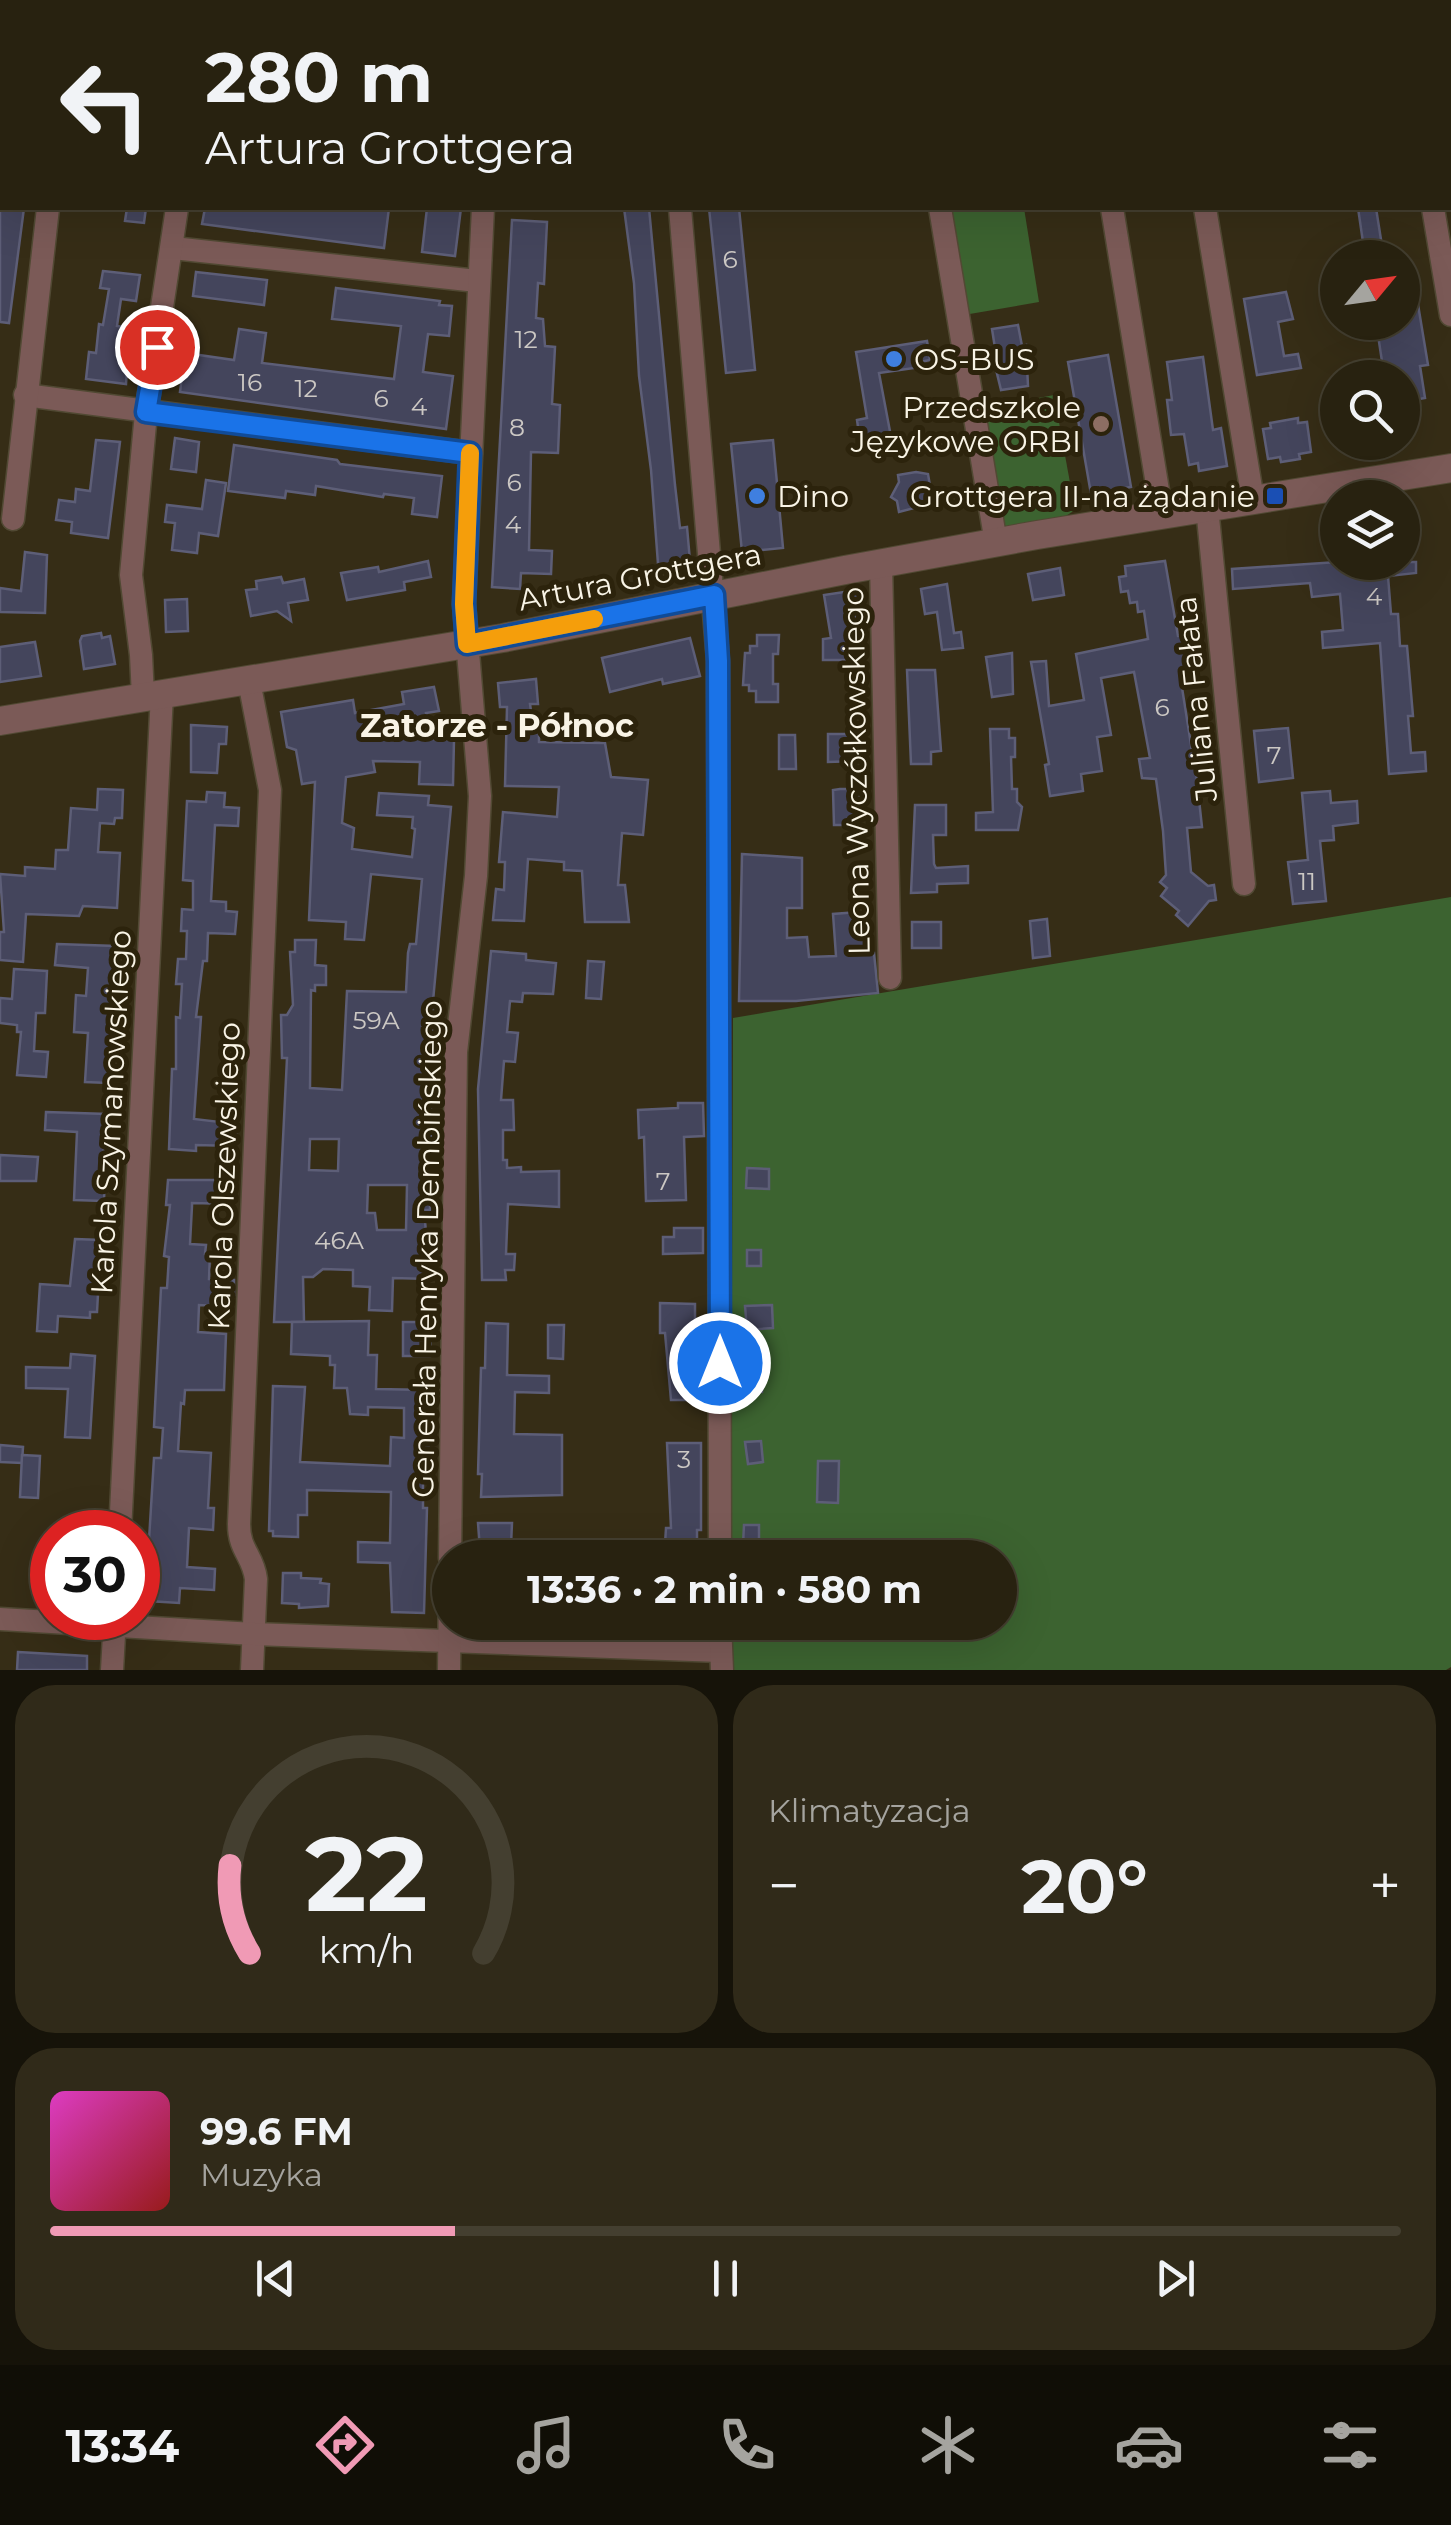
<!DOCTYPE html>
<html lang="pl">
<head>
<meta charset="utf-8">
<style>
	body { margin:0; font-family:Montserrat,sans-serif; background:#302a19; color:#f1f3f6; height:100vh; display:flex; flex-direction:column; font-size:38px; white-space:nowrap }
	* { box-sizing:border-box; margin:0 }
	p { font-size:32px; color:#a5a49f }
	.icon { flex:none; width:55px; height:55px; fill:none; stroke:currentColor; stroke-width:2; stroke-linecap:round; stroke-linejoin:round }
	.map { position:relative; height:1670px; overflow:hidden }
	.details { display:flex; flex-direction:column; gap:15px; padding:15px; background:#161309; flex:1 }
	.details>* { flex:none }
	.top-card { position:absolute; left:0px; top:0px; width:1452px; height:210px; box-shadow:0 10px 40px #0002,0 0 0 2px #443f30; background:#282210; color:#f1f3f6; overflow:hidden }
	.needle { width:65px; rotate:61deg }
	.fabs { position:absolute; left:1320px; top:240px; display:grid; gap:20px }
	.fabs a { display:grid; place-items:center; width:100px; height:100px; border-radius:50%; background:#282210; box-shadow:0 10px 40px #0002,0 0 0 2px #443f30; font-size:50px }
	.speed { position:absolute; left:30px; top:1510px; display:flex; gap:20px; font-size:50px; font-weight:700; text-align:center }
	.speed>* { display:grid; place-content:center; width:130px; height:130px; border-radius:50%; background:#282210; box-shadow:0 10px 40px #0002,0 0 0 2px #443f30; line-height:1 }
	.speed .limit { border:15px solid #d22; background:#fff; color:#111 }
	.pin { position:absolute; display:grid; place-items:center; width:85px; height:85px; color:#fff; margin:-42px; border:5px solid #fff; border-radius:50%; box-shadow:0 2px 10px #0007 }
	.me { position:absolute; width:110px; margin:-55px; rotate:0deg; stroke-linejoin:round; filter:drop-shadow(0 0 8px #0008) }
	.turn { display:flex; align-items:center; gap:35px; height:210px; padding:0 40px; font-size:45px }
	.turn .icon { width:130px; height:130px; stroke-width:2.5 }
	.turn b { display:block; font-size:70px; line-height:85px }
	.big { font-size:75px; font-weight:700; line-height:1.1 }
	.details .widget { flex:1; display:flex; flex-direction:column; justify-content:center; gap:15px; min-width:0; padding:0 35px; border-radius:40px; background:#302a19 }
	.details .dial { align-items:center; gap:0 }
	.dial svg { height:260px; overflow:visible; fill:none; stroke:#443f30; stroke-width:7; stroke-linecap:round; text-anchor:middle }
	.dial text { fill:#f1f3f6; stroke:none }
	.song { display:flex; align-items:center; gap:30px }
	.cover { width:120px; height:120px; border-radius:15px; background:linear-gradient(135deg,hsl(310 70% 55%),hsl(0 70% 35%)) }
	.played { height:10px; border-radius:5px; background:linear-gradient(90deg,#f09ab5 30%,#443f30 30%) }
	.keys { display:flex; justify-content:space-around; direction:ltr }
	.heat { display:flex; justify-content:space-between; align-items:center; font-size:55px; direction:ltr }
	.details .tiles { flex:1; display:grid; gap:15px; grid-template-columns:1fr 1fr }
	.widget:last-child { grid-column:span 2 }
	.trip { position:absolute; left:432px; top:1540px; width:585px; height:100px; border-radius:50px; background:#282210; box-shadow:0 10px 40px #0002,0 0 0 2px #443f30; font-weight:700; line-height:100px; text-align:center }
	.dock { display:flex; height:160px; justify-content:space-around; align-items:center; background:#100e06; color:#a5a49f }
	.dock .icon { width:70px; height:70px }
	.dock .current { color:#f09ab5 }
	.dock b { font-size:45px; color:#f1f3f6 }
	.map>svg:first-child { display:block }
	.green { fill:#3c6330 }
	.building { fill:#44455c; stroke:#5d5e77; stroke-width:2.5; fill-rule:evenodd }
	.lines { fill:none; stroke-linecap:round; stroke-linejoin:round }
	.minor-casing { stroke:#514933; stroke-width:25 }
	.tertiary-casing { stroke:#514933; stroke-width:30 }
	.minor { stroke:#7b5a57; stroke-width:22 }
	.tertiary { stroke:#7b5a57; stroke-width:28 }
	.route-casing { stroke:#114b97; stroke-width:25 }
	.route { stroke:#1a73e8; stroke-width:18 }
	.slow { stroke:#f59e0b; stroke-width:18 }
	.shop-dot { fill:#3f7fe0; stroke:#2c230c; stroke-width:4 }
	.education-dot { fill:#8d6e63; stroke:#2c230c; stroke-width:4 }
	.transit-dot { fill:#1a4fb4; stroke:#2c230c; stroke-width:4 }
	.labels { text-anchor:middle; dominant-baseline:central; stroke-width:10; stroke-linejoin:round; paint-order:stroke }
	.number-label { font-size:25px; fill:#ccc8c4 }
	.poi-label { font-size:30px; fill:#f9f4e6; stroke:#2c230c; text-anchor:start }
	.street-label { font-size:30px; fill:#f9f4e6; stroke:#2c230c }
	.neighbourhood-label { font-size:32px; font-weight:bold; fill:#f9f4e6; stroke:#2c230c }
</style>
</head>
<body>
<div class="map">
<svg width="1451" height="1670" viewBox="0 0 1451 1670">
	<rect width="100%" height="100%" fill="#362d16"/>
	<g class="green">
		<path d="M940 208H1024L1039 302 958 316Z"/>
		<path d="M1054 395 1075 510 1037 535 996 543 974 410Z"/>
		<path d="M1451 897V1667L1446 1670H729L728 1623 1000 1622V1558L731 1557 733 1018Z"/>
	</g>
	<g class="building">
		<path d="M0 208H24L9 323 0 322Z"/>
		<path d="M127 208H146L144 223 125 221Z"/>
		<path d="M205 208H389L384 248 202 224Z"/>
		<path d="M427 208H461L455 256 422 252Z"/>
		<path d="M624 208H649L675 485 680 528 687 527 690 561 658 564 651 470 639 376 634 283Z"/>
		<path d="M709 208H739L755 370 726 373Z"/>
		<path d="M1358 208H1376L1382 246 1364 249Z"/>
		<path d="M512 220 547 222 544 284 538 283 536 318 543 319 545 346 555 347 552 404 560 405 558 453 531 452 529 550 552 551 551 574 521 573 520 589 492 587Z"/>
		<path d="M1402 262H1411L1428 365 1420 366 1425 398 1402 402V378H1391L1389 368H1383L1376 322H1402Z"/>
		<path d="M103 271 140 275 136 301 121 299 117 326 130 328 126 384 86 379 89 352 96 353 99 324 103 325 109 289 100 288Z"/>
		<path d="M196 272 267 280 264 305 193 296Z"/>
		<path d="M336 288 440 301 439 305 452 306 449 336 428 334 423 372 453 376 446 429 180 392 185 353 234 360 239 329 266 333 262 363 394 379 401 326 332 319Z"/>
		<path d="M1286 292 1293 319 1278 322 1284 356 1298 354 1301 368 1257 375 1244 299Z"/>
		<path d="M1018 325 1022 346 1026 345 1028 386 1001 390 991 349 995 348 992 329Z"/>
		<path d="M927 341 930 360 920 362 921 367 879 373 892 442 861 448 857 420 867 418 856 352Z"/>
		<path d="M1108 355 1131 487 1091 494 1068 362Z"/>
		<path d="M1203 357 1213 430 1221 428 1227 466 1199 471 1198 463 1189 465 1184 434 1171 435 1167 400H1172L1167 362Z"/>
		<path d="M1298 418V423L1307 422 1311 452 1299 454 1300 459 1281 462 1280 457 1268 459 1263 429 1271 428 1270 423Z"/>
		<path d="M175 438 199 442 196 472 171 469Z"/>
		<path d="M96 440 120 442 108 538 71 533 72 522 56 520 59 500 75 502 76 489 90 491Z"/>
		<path d="M773 440 783 548 742 552 731 444Z"/>
		<path d="M234 445 337 460 340 464 442 476 437 517 412 514 414 498 384 494 383 497 316 486 315 495 286 491 285 498 228 491Z"/>
		<path d="M916 472 928 474 933 503 899 512 897 501 891 497 899 482 898 475Z"/>
		<path d="M206 480 226 483 218 536 199 533 197 553 172 550 175 523 165 522 167 505 202 509Z"/>
		<path d="M25 552 47 555 45 613 0 612V588L21 591Z"/>
		<path d="M428 561 431 577 404 582 405 590 347 600 341 573 378 567 379 572Z"/>
		<path d="M1165 561 1178 636 1188 635 1195 673 1180 675 1192 751 1196 750 1199 772H1196L1202 827 1187 828 1191 872 1208 886 1214 885 1216 900 1209 901 1188 926 1176 915 1179 911 1161 896 1167 888 1160 882 1166 875 1163 831 1156 779 1142 778 1139 759 1150 758 1134 672 1101 678 1111 735 1097 737 1102 771 1081 774 1083 791 1050 796 1045 765 1049 764 1031 662 1046 661 1049 706 1084 700 1076 654 1148 639 1144 611 1138 612 1137 602 1130 603 1128 591 1121 592 1119 577 1126 576 1125 566Z"/>
		<path d="M1338 562H1416V573L1388 576 1391 614H1398L1400 646H1407L1413 716H1408L1411 753 1425 752 1426 771 1389 774 1380 643 1323 648 1322 632 1343 630 1340 594 1312 597 1310 583 1233 589 1232 569Z"/>
		<path d="M1060 568 1064 595 1033 600 1028 574Z"/>
		<path d="M281 577 283 583 304 579 308 600 288 603 291 621 277 611 251 616 246 590 257 589 256 581Z"/>
		<path d="M947 584 954 633 961 632 963 648 942 650 937 612 925 614 921 589Z"/>
		<path d="M851 591H860L862 608 854 609 858 660H823V639L831 638 824 595Z"/>
		<path d="M187 599 188 631 166 632 165 600Z"/>
		<path d="M101 633 102 638 110 636 115 664 84 669 80 641 82 636Z"/>
		<path d="M757 635H779L778 654H773V684H778V702H756V691H749V685H743L745 653H750V646H757Z"/>
		<path d="M690 638 700 676 663 684 662 679 610 692 602 658Z"/>
		<path d="M35 642 41 676 0 682V647Z"/>
		<path d="M1012 653 1013 694 992 697 986 657Z"/>
		<path d="M907 670H935L941 751 931 752V764H911Z"/>
		<path d="M536 679 538 704H530L534 733H539V742L605 743 611 777 648 780 643 835 622 833 618 885H625L629 922H585L582 871 564 870V862L528 859 524 921 493 920 496 889 504 890 505 862H499L503 812 557 817 559 787 505 786 507 707H500L498 683Z"/>
		<path d="M434 687 439 711 426 713 431 739 454 740 453 785 419 784 420 762 373 761 375 772 346 777 342 823 354 828 352 849 412 857 415 829 412 828 413 817 377 815 379 793 429 796 428 805 451 807 432 1012 430 1210H424L426 1232 430 1236V1279L393 1278 392 1311 369 1310 370 1287 353 1286V1270L323 1269 313 1277H303L304 1322H274L287 1058H282L281 1015H287L293 1005 290 952H295V940H316L315 965 326 966V985H315V991L311 990 310 1088 342 1090 347 991 406 992 408 953 410 944H416L422 879 371 874 364 940 345 939 346 922 309 920 315 782 302 784 296 750 287 747 281 712 353 700 355 713 404 704 402 692ZM310 1139H339L338 1171 309 1170ZM368 1185H407L406 1230H377L375 1213H367Z"/>
		<path d="M191 725 227 727 226 744H219L217 773 191 772Z"/>
		<path d="M1288 728 1293 778 1259 782 1254 731Z"/>
		<path d="M990 729H1009V738H1015V757H1011L1012 789H1017V802L1022 807 1018 830H976V813L993 812Z"/>
		<path d="M828 734H857L858 761 828 762Z"/>
		<path d="M779 735H795L796 769H779Z"/>
		<path d="M98 789 123 790 122 818H115L114 824 100 823 98 852 120 853 117 908 83 906 79 916 26 914 23 962 0 960V932H4L0 874 25 876V867L55 869 56 850H68L71 808 97 810Z"/>
		<path d="M840 789H855L856 798H860V825H834L833 790Z"/>
		<path d="M1330 791 1331 803 1357 801 1358 823 1333 826 1334 840 1320 841 1326 901 1293 904 1288 862 1308 860 1302 793Z"/>
		<path d="M207 792 225 793 224 807 239 808 238 826 215 825 211 901 226 902V911L237 912 235 934 208 933 207 961H203L196 1017H201L194 1119 237 1124 235 1146 196 1145V1151L169 1149 172 1069H176V1017L180 1018 182 984H176L178 959H186L187 931H181L182 909 193 910V881L183 880 187 801 206 802Z"/>
		<path d="M915 805H946V835H933L934 864 936 868 968 866V883L937 884V892L911 893Z"/>
		<path d="M742 854 802 858V908H787V938L807 937 809 957 836 956 833 914 858 912 859 923H864L866 954 874 953 878 993 796 1001H739Z"/>
		<path d="M1047 919 1050 956 1033 958 1030 921Z"/>
		<rect x="912" y="922" width="29" height="26"/>
		<path d="M57 944 116 946 109 1083 85 1082 88 1033 74 1032 76 995 86 996 88 968 55 965Z"/>
		<path d="M491 951 526 954V960L556 963 553 994 523 993 522 1002 510 1001 507 1032 518 1033 515 1062 504 1061 501 1100H513L514 1130H503V1160H507V1168L521 1167V1172L559 1171V1207L508 1204 506 1254H515L514 1270H505L506 1280H482L478 1089Z"/>
		<path d="M588 961 604 962 601 999 586 998Z"/>
		<path d="M14 969 47 971 45 1013H36L34 1051 48 1052 46 1077 17 1075 21 1032H17V1025L0 1023V998L12 999Z"/>
		<path d="M678 1103H703L704 1136 684 1137 686 1200 646 1201 644 1137 639 1138 638 1110 678 1108Z"/>
		<path d="M46 1112 107 1114 102 1170H105L104 1201 74 1200 77 1132 45 1130Z"/>
		<path d="M0 1155 38 1157 36 1181H0Z"/>
		<path d="M747 1168 769 1169V1189L746 1188Z"/>
		<path d="M168 1180H233V1204L192 1203V1206L190 1244 206 1245 205 1254H210L209 1279 234 1280V1295L217 1294V1306L199 1305 198 1332 226 1334 224 1390H185L184 1404 181 1403 178 1451 211 1453 208 1508H214L213 1530 189 1528 187 1567 215 1569 214 1590 180 1588 179 1603 148 1601 147 1584 148 1562 154 1563 149 1540 154 1458H161L163 1428 154 1427 161 1288H167L169 1257 164 1256 170 1205H166Z"/>
		<path d="M674 1228H703V1253L663 1254V1237H674Z"/>
		<path d="M75 1239 101 1240 97 1312H90V1318L58 1316 57 1332 37 1331 40 1284 70 1286Z"/>
		<rect x="747" y="1250" width="14" height="16"/>
		<path d="M660 1303 695 1304V1319H700L701 1345H690V1374H701V1400H671L665 1333H660Z"/>
		<path d="M772 1305 773 1328 747 1330 745 1306Z"/>
		<path d="M369 1321 368 1355H377L376 1389 430 1390 428 1476H423V1508H427L424 1613 392 1612 390 1563 358 1562V1542L390 1543 391 1492 307 1490V1515H298V1537L273 1536V1531H269L273 1386 305 1387 300 1462 390 1466 391 1437 404 1438V1408L368 1407V1415L350 1414 347 1388H334L335 1365H330V1356L291 1354 292 1322Z"/>
		<path d="M403 1322H431L430 1356H403Z"/>
		<path d="M486 1323 508 1324 507 1375 549 1376V1393L515 1392 514 1434 562 1435V1495L481 1497 482 1474H478L481 1368H485Z"/>
		<path d="M548 1325H564L563 1359 548 1358Z"/>
		<path d="M71 1354 95 1356 90 1438 65 1437 68 1389 26 1388V1367L70 1368Z"/>
		<path d="M748 1374 764 1375 762 1392 746 1391Z"/>
		<path d="M761 1441 763 1462 748 1464 745 1442Z"/>
		<path d="M667 1443H701V1530H697V1544H665L666 1528H671Z"/>
		<path d="M0 1445 23 1447 22 1463 0 1462Z"/>
		<path d="M22 1455 40 1456 38 1498 20 1497Z"/>
		<path d="M818 1461H839L838 1503 817 1502Z"/>
		<path d="M478 1523H512L511 1545H502V1551L480 1550Z"/>
		<path d="M744 1525H759V1545H743Z"/>
		<path d="M283 1573H301V1578L321 1579 320 1583 329 1584 328 1606 299 1608V1604L282 1603Z"/>
		<path d="M18 1652 87 1656V1670H17Z"/>
	</g>
	<g class="lines">
		<g class="minor-casing">
			<g id="minor">
				<path d="M655 0V2"/>
				<path d="M906 0V2"/>
				<path d="M1078 0 1079 2"/>
				<path d="M1171 0V2"/>
				<path d="M1398 0V2"/>
				<path d="M74 2 75 0"/>
				<path d="M203 2V0"/>
				<path d="M499 2V0"/>
				<path d="M680 208 718 661 720 1558"/>
				<path d="M940 208 996 543"/>
				<path d="M1112 208 1162 515"/>
				<path d="M1205 208 1253 500"/>
				<path d="M1433 208 1451 315"/>
				<path d="M173 248 477 281"/>
				<path d="M25 395 471 453"/>
				<path d="M1207 507 1244 884"/>
				<path d="M13 519 48 208"/>
				<path d="M881 563 890 978"/>
				<path d="M249 681 270 790 239 1524C239 1551 253 1555 256 1579L252 1670"/>
				<path d="M143 697 141 655 131 575 146 413 177 208"/>
				<path d="M120 1532 162 694"/>
				<path d="M450 1558 456 1052 476 876 480 796 464 604 483 208"/>
				<path d="M0 1619 254 1634 720 1651"/>
				<path d="M720 1622 722 1670"/>
				<path d="M112 1670 115 1618"/>
				<path d="M449 1670 450 1580"/>
			</g>
		</g>
		<g class="tertiary-casing">
			<path id="tertiary" d="M0 721 503 638 845 570 1037 535 1451 468"/>
		</g>
		<use href="#minor" class="minor"/>
		<use href="#tertiary" class="tertiary"/>
	</g>
	<g class="lines">
		<g class="route-casing">
			<path id="route" d="M157 347 146 412 470 453 464 604 467 644 714 595 718 661 720 1363"/>
		</g>
		<use href="#route" class="route"/>
		<path class="slow" d="M470 453 464 604 467 644 594 619"/>
	</g>
	<g class="shop-dot">
		<circle cx="894" cy="359" r="10"/>
		<circle cx="757" cy="496" r="10"/>
	</g>
	<circle class="education-dot" cx="1101" cy="424" r="10"/>
	<rect class="transit-dot" x="1265" y="486" width="20" height="20" rx="5"/>
	<g class="labels">
		<g class="number-label">
			<text x="730" y="259">6</text>
			<text x="526" y="339">12</text>
			<text x="250" y="382">16</text>
			<text x="306" y="388">12</text>
			<text x="381" y="398">6</text>
			<text x="419" y="406">4</text>
			<text x="517" y="427">8</text>
			<text x="514" y="482">6</text>
			<text x="513" y="524">4</text>
			<text x="1374" y="596">4</text>
			<text x="1162" y="707">6</text>
			<text x="1274" y="755">7</text>
			<text x="1307" y="881">11</text>
			<text x="376" y="1020">59A</text>
			<text x="663" y="1181">7</text>
			<text x="339" y="1240">46A</text>
			<text x="684" y="1459">3</text>
		</g>
		<g class="poi-label">
			<text x="914" y="359">OS-BUS</text>
			<text x="1081" y="407" text-anchor="end">Przedszkole<tspan x="1081" dy="34">Językowe ORBI</tspan></text>
			<text x="777" y="496">Dino</text>
			<text x="1255" y="496" text-anchor="end">Grottgera II-na żądanie</text>
		</g>
		<g class="street-label">
			<text transform="translate(640 577) rotate(-11)">Artura Grottgera</text>
			<text transform="translate(1196 699) rotate(-96)">Juliana Fałata</text>
			<text transform="translate(856 771) rotate(-91)">Leona Wyczółkowskiego</text>
			<text transform="translate(111 1112) rotate(-87)">Karola Szymanowskiego</text>
			<text transform="translate(224 1176) rotate(-88)">Karola Olszewskiego</text>
			<text transform="translate(427 1249) rotate(-89)">Generała Henryka Dembińskiego</text>
		</g>
		<g class="neighbourhood-label">
			<text x="497" y="725">Zatorze - Północ</text>
		</g>
	</g>
</svg>
<div class="fabs">
<a><svg class="needle" viewBox="-14 -14 28 28"><path d="M0-13l5 13h-10z" fill="#e53935"/><path d="M0 13l5-13h-10z" fill="#a5a49f"/></svg></a>
<a><svg class="icon" aria-label="search" viewBox="0 0 24 24"><circle cx="10" cy="10" r="6"/><path d="M15 15l6 6"/></svg></a>
<a><svg class="icon" aria-label="layers" viewBox="0 0 24 24"><path d="M12 4l9 5-9 5-9-5zM3 14l9 5 9-5"/></svg></a>
</div>
<div class="speed"><div class="limit">30</div></div>
<div class="pin" style="left:157px;top:347px;background:#d93025"><svg class="icon" aria-label="arrive" viewBox="0 0 24 24"><path d="M6 21V4h12l-3 4 3 4H6"/></svg></div>
<svg class="me" style="left:720px;top:1363px" viewBox="-20 -20 40 40"><circle r="17" fill="#1a73e8" stroke="#fff" stroke-width="3"/><path d="M0-11L8 9 0 5-8 9z" fill="#fff"/></svg>
<div class="trip">13:36 · 2 min · 580 m</div>
<div class="top-card">
<div class="turn"><svg class="icon" aria-label="left" viewBox="0 0 24 24"><path d="M17 20v-9H6M10 6l-5 5 5 5"/></svg><div><b>280 m</b>Artura Grottgera</div></div>
</div>
</div>
<section class="details">
<div class="tiles">
<div class="widget dial"><svg viewBox="0 0 100 80">
<path d="M14 69A42 42 0 1 1 86 69"/>
<path d="M14 69A42 42 0 0 1 8 42" stroke="#f09ab5"/>
<text x="50" y="56" font-size="32" font-weight="700">22</text>
<text x="50" y="72" font-size="11">km/h</text>
</svg></div>
<div class="widget"><p>Klimatyzacja</p>
<div class="heat"><a>−</a><b class="big">20°</b><a>+</a></div>
</div>
<div class="widget">
<div class="song"><i class="cover"></i><div><b>99.6 FM</b><p>Muzyka</p></div></div>
<div class="played"></div>
<div class="keys"><svg class="icon" aria-label="previous" viewBox="0 0 24 24"><path d="M18 5L8 12l10 7zM5 5v14"/></svg><svg class="icon" aria-label="pause" viewBox="0 0 24 24"><path d="M8 5v14M16 5v14"/></svg><svg class="icon" aria-label="next" viewBox="0 0 24 24"><path d="M6 5l10 7-10 7zM19 5v14"/></svg></div>
</div>
</div>
</section>
<nav class="dock">
<b>13:34</b>
<svg class="icon current" aria-label="directions" viewBox="0 0 24 24"><path d="M12 3l9 9-9 9-9-9zM9 14v-3h6M13 9l2 2-2 2"/></svg>
<svg class="icon" aria-label="music" viewBox="0 0 24 24"><path d="M9 18V5l10-2v13"/><circle cx="6" cy="18" r="3"/><circle cx="16" cy="16" r="3"/></svg>
<svg class="icon" aria-label="phone" viewBox="0 0 24 24"><path d="M5 4h4l2 5-3 2q2 4 5 5l2-3 5 2v4C11 20 4 13 5 4z"/></svg>
<svg class="icon" aria-label="climate" viewBox="0 0 24 24"><path d="M12 3v18M4 7l16 10M4 17L20 7"/></svg>
<svg class="icon" aria-label="car" viewBox="0 0 24 24"><path d="M5 17H2v-5l4-1 3-4h7l3 4 3 1v5h-3M9 17h6M6 11h13"/><circle cx="7" cy="17" r="2"/><circle cx="17" cy="17" r="2"/></svg>
<svg class="icon" aria-label="filters" viewBox="0 0 24 24"><path d="M4 7h16M4 17h16"/><circle cx="9" cy="7" r="2"/><circle cx="15" cy="17" r="2"/></svg>
</nav>
</body>
</html>
